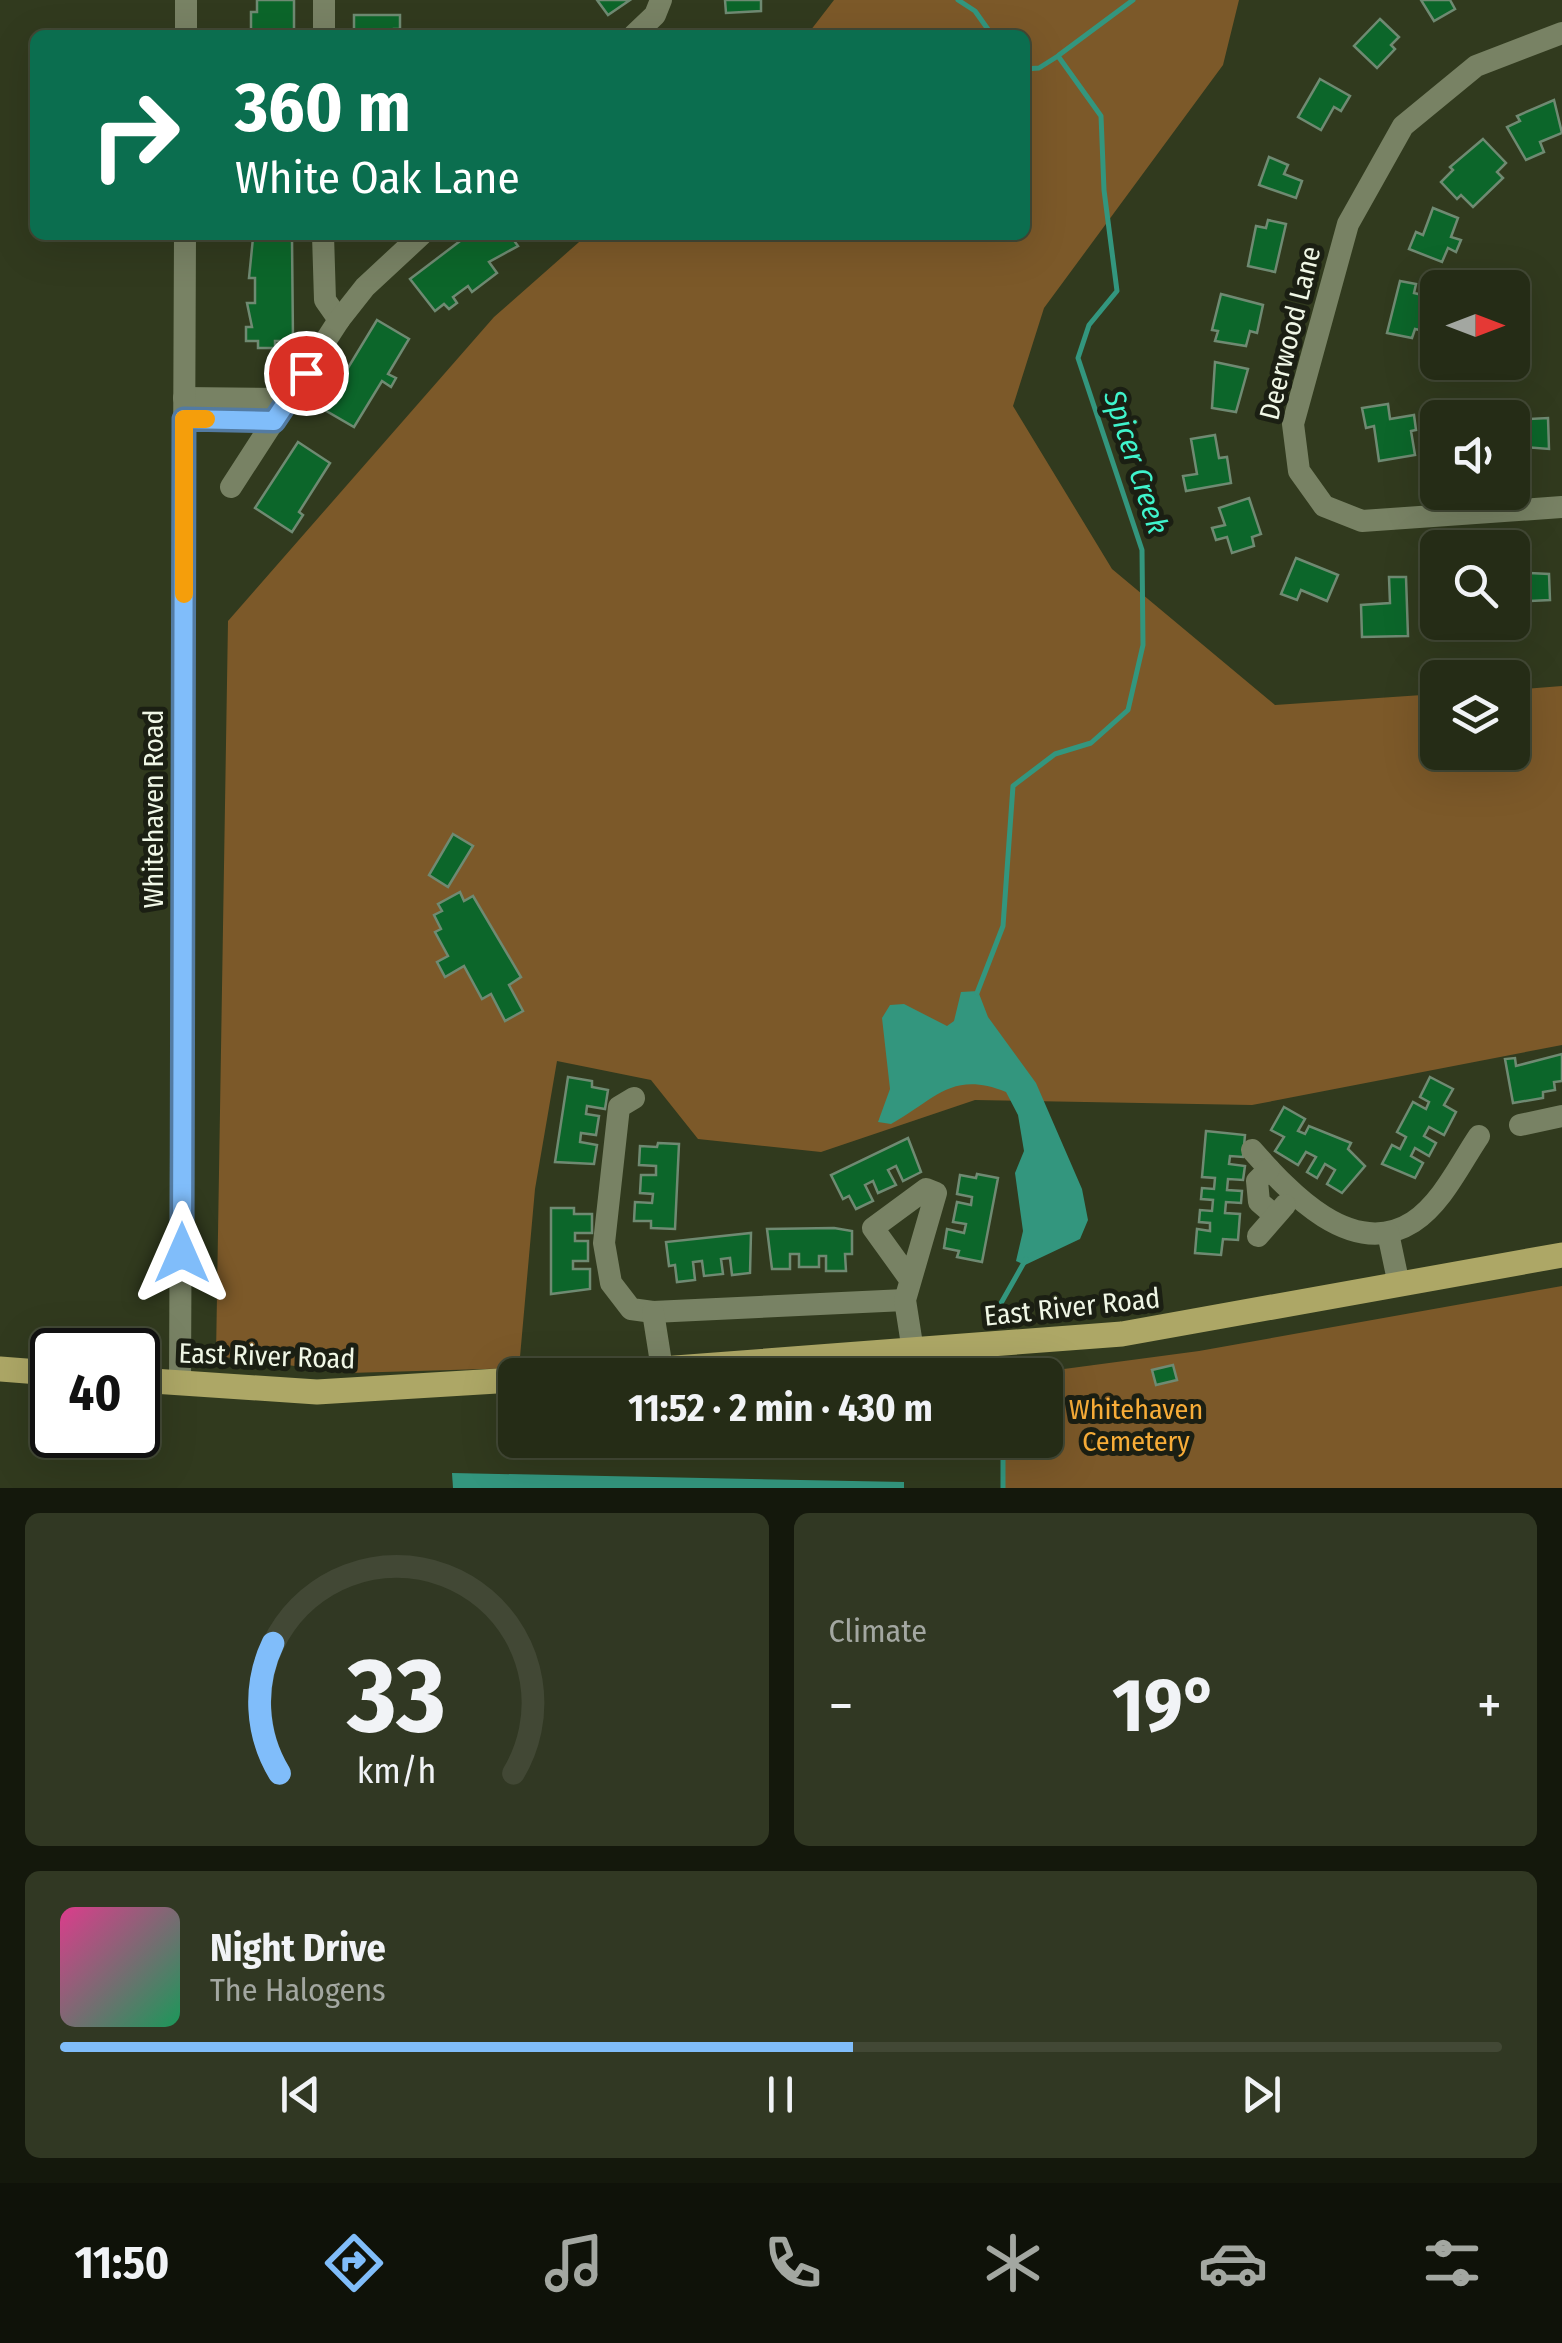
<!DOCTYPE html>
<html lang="en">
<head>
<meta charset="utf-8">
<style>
	body { margin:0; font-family:"Fira Sans Condensed",sans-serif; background:#313823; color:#f1f3f6; height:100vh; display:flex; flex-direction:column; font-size:38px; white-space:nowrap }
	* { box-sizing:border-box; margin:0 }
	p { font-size:32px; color:#a3a7a1 }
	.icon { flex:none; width:55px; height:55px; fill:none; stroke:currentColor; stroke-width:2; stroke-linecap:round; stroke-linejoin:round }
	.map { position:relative; height:1488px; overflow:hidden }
	.sheet { display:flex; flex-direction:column; gap:25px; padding:25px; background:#14180c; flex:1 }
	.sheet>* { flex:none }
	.top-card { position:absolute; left:30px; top:30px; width:1000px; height:210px; border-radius:15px; box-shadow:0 10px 40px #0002,0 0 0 2px #424835; background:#0b6e4f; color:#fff; overflow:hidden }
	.needle { width:65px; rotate:90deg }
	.fabs { position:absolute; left:1420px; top:270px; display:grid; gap:20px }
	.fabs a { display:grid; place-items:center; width:110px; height:110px; border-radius:15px; background:#252c16; box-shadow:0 10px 40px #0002,0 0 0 2px #424835; font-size:50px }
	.speed { position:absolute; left:30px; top:1328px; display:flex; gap:20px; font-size:50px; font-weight:700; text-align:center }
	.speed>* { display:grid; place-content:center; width:130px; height:130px; border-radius:50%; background:#252c16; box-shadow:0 10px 40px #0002,0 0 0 2px #424835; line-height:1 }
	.speed .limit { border:5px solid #111; border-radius:15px; background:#fff; color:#111 }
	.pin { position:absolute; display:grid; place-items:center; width:85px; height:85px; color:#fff; margin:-42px; border:5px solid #fff; border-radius:50%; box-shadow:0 2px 10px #0007 }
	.me { position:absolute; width:110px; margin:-55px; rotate:0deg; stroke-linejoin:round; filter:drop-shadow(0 0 8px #0008) }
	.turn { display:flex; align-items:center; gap:35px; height:210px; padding:0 40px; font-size:45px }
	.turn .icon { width:130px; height:130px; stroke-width:2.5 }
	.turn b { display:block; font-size:70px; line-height:85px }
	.big { font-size:75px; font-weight:700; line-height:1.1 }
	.sheet .widget { flex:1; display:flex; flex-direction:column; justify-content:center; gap:15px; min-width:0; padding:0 35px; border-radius:15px; background:#313823 }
	.sheet .dial { align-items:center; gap:0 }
	.dial svg { height:260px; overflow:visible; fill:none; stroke:#424835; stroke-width:7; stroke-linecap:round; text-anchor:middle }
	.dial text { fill:#f1f3f6; stroke:none }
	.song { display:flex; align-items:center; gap:30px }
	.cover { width:120px; height:120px; border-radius:15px; background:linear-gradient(135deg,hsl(330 70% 55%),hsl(150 70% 35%)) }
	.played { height:10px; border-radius:5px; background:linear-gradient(90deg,#80bdfa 55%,#424835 55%) }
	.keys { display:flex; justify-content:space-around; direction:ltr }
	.heat { display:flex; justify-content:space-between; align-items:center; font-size:55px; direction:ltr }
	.sheet .tiles { flex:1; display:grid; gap:25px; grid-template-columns:1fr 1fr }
	.widget:last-child { grid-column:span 2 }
	.trip { position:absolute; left:498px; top:1358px; width:565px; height:100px; border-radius:15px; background:#252c16; box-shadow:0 10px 40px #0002,0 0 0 2px #424835; font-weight:700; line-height:100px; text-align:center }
	.menu { display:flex; height:160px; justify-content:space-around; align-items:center; background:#0f1209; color:#a3a7a1 }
	.menu .icon { width:70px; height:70px }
	.menu .on { color:#80bdfa }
	.menu b { font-size:45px; color:#f1f3f6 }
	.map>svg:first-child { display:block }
	.green { fill:#7c5929 }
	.water { fill:#33967e }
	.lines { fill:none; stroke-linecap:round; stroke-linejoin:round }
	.stream { stroke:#33967e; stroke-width:5 }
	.building { fill:#0c662a; stroke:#6f8a72; stroke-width:2.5 }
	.minor { stroke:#788264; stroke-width:22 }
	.major { stroke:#ada766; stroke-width:25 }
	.route-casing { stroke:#537ba2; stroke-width:25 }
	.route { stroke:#80bdfa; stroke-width:18 }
	.slow { stroke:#f59e0b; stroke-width:18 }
	.labels { text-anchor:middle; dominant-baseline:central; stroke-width:10; stroke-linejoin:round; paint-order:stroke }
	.street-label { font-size:28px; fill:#f0f7e6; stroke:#1b1f13 }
	.park-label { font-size:28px; fill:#f8ad38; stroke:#1b1f13 }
	.water-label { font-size:30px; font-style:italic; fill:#3ff4cc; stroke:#1b1f13 }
</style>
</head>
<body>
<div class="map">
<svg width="1562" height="1488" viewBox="0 0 1562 1488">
	<rect width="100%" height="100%" fill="#313a1e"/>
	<g class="green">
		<path d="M834 0H1239L1223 65 1044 308 1013 406 1112 569 1275 705 1437 694 1438 752H1512L1513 690 1562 686V1045L1252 1105 975 1100 821 1152 698 1139 651 1080 557 1061 535 1189 519 1368 349 1373 216 1356 228 621 494 317 587 235H1025V35H807Z"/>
		<path d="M1562 1286V1488H1005V1440H1045V1375H1019L1199 1351Z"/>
	</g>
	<g class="water">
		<path d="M978 991 988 1017 1036 1083 1082 1189 1088 1220 1080 1239 1025 1265 1016 1261 1023 1231 1015 1173 1024 1151 1018 1115 1006 1092C951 1070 935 1100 891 1124L878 1122 890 1089 882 1018 890 1005 904 1004 947 1026 954 1021 961 992Z"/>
		<path d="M452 1473 904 1482V1488H453Z"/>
	</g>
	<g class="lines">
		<g class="stream">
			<path d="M958 0 975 11 992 35"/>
			<path d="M1059 55 1133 0"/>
			<path d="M977 993 1003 926 1013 786 1055 754 1091 743 1128 710 1143 645 1142 550 1078 358 1089 325 1117 291 1104 190 1101 116 1058 56 1039 68 1025 69"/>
			<path d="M995 1325 996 1312 1026 1259"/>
			<path d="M1000 1366V1375"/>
			<path d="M1003 1440V1488"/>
		</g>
	</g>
	<g class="building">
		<path d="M257 0H294V35H251V12H257Z"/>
		<path d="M597 0H630L608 15Z"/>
		<path d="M725 0H761V11L726 13Z"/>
		<path d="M1421 0H1450L1455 9 1434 21Z"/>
		<path d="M354 15H400V29H394V35H354Z"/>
		<path d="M1380 19 1399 37 1391 45 1395 49 1377 68 1354 46Z"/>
		<path d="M1320 79 1350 96 1341 111 1334 107 1321 130 1298 117Z"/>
		<path d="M1554 100 1562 133 1540 142 1544 152 1526 160 1507 127 1520 121 1517 116Z"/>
		<path d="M1483 139 1506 163 1497 172 1503 178 1473 207 1461 195 1457 199 1441 182 1453 170 1450 167Z"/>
		<path d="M1269 157 1288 165 1284 174 1302 181 1296 198 1259 185Z"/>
		<path d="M1433 208 1458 218 1451 237 1461 240 1456 252 1448 248 1442 262 1409 249 1416 232 1423 235Z"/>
		<path d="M1268 220 1286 224 1275 272 1248 266 1256 226 1266 228Z"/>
		<path d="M468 235H510L518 246 489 262 497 273 472 292 468 286 453 297 457 303 449 309 444 304 435 311 410 279Z"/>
		<path d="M253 238H292L293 341H275V348H258V341H246V327H252L247 303H255V278H249Z"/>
		<path d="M1400 281 1416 284 1414 293 1431 297 1424 331 1415 329 1412 338 1387 333Z"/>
		<path d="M1221 294 1263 305 1257 333 1250 331 1246 346 1215 341 1218 331 1212 330Z"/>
		<path d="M377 320 409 339 388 374 396 378 391 387 382 381 354 427 323 409Z"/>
		<path d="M1215 362 1248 369 1236 412 1212 408Z"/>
		<path d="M1388 404 1390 419 1414 415 1416 430 1411 431 1415 455 1379 461 1374 426 1366 428 1362 408Z"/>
		<path d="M1548 418 1549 449 1512 446V420Z"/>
		<path d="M1215 435 1219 458 1227 457 1231 483 1186 491 1183 476 1197 474 1191 439Z"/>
		<path d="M298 442 330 463 299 512 303 515 292 532 255 508Z"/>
		<path d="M1249 498 1261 534 1252 537 1254 546 1232 553 1227 537 1216 540 1212 528 1225 525 1219 508Z"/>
		<path d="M1296 558 1338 575 1327 601 1301 590 1297 600 1281 594Z"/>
		<path d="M1512 572 1549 574 1550 600 1512 602Z"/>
		<path d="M1432 576H1438V611H1434Z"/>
		<path d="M1389 577H1406L1408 636 1362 637 1361 605 1390 603Z"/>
		<path d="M453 834 473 846 448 887 429 875Z"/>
		<path d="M460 892 464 901 473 896 521 977 509 985 523 1011 505 1021 491 994 482 999 464 966 445 977 437 962 448 956 435 932 441 929 434 915 442 911 438 904Z"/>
		<path d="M1562 1054V1081L1554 1082 1555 1090 1543 1092V1098L1513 1103 1505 1059 1515 1058 1516 1066Z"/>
		<path d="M568 1077 592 1081V1087L608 1090 605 1109 587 1106 586 1114 599 1116 596 1135 581 1133 580 1142 597 1145 594 1164 555 1162Z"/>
		<path d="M1430 1077 1453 1089 1444 1105 1456 1112 1444 1135 1429 1127 1424 1136 1436 1143 1429 1156 1415 1148 1411 1156 1423 1163 1415 1178 1382 1164 1392 1145 1400 1149 1406 1137 1397 1132 1413 1102 1426 1109 1429 1102 1420 1097Z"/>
		<path d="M1284 1107 1305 1119 1298 1131 1305 1134 1309 1126 1351 1143 1348 1149 1365 1166 1342 1193 1327 1184 1335 1170 1325 1164 1317 1178 1307 1172 1316 1157 1306 1152 1298 1165 1275 1151 1284 1137 1271 1130Z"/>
		<path d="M1206 1131 1245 1135 1243 1157 1230 1156 1229 1164 1245 1166 1243 1180 1228 1179 1227 1190 1242 1191 1241 1203 1226 1202 1225 1213 1240 1214 1238 1240 1223 1239 1221 1255 1195 1253 1197 1229 1210 1231V1223L1199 1222 1200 1210 1212 1211 1213 1200 1201 1199 1202 1188 1214 1189 1215 1178 1202 1177Z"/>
		<path d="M908 1138 921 1172 903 1181 896 1166 888 1170 896 1185 878 1193 873 1181 865 1185 873 1201 856 1209 849 1196 843 1199 831 1175Z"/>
		<path d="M658 1143 679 1144 675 1229 651 1228V1221H634L635 1202 652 1203 653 1194 640 1193 641 1175H656V1166L639 1165 640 1146 657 1147Z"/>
		<path d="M977 1174 998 1178 982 1262 957 1257 959 1251 944 1248 947 1229 964 1233 966 1224 953 1222 957 1202 971 1205 972 1197 957 1194 960 1175 976 1178Z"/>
		<path d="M551 1208H574V1214H592V1233H575V1241H588V1261H573V1269H590V1289L551 1294Z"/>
		<path d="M834 1228 852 1231V1254H845L846 1271H826V1256H819V1267H799V1254H790V1269H772L767 1229Z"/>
		<path d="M751 1233 750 1273 732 1275 730 1258 721 1259 723 1274 704 1276 702 1261 693 1262 695 1280 677 1282 675 1265 669 1266 666 1242Z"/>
		<path d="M1173 1365 1177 1380 1156 1385 1152 1370Z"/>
	</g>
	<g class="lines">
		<g class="minor">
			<path d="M1562 33 1476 66 1403 126 1348 224 1293 424 1299 471 1324 506 1362 521 1562 507"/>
			<path d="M186 35V0"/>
			<path d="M324 35V0"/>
			<path d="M634 35 655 15 661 0"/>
			<path d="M323 235 325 300 339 320"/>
			<path d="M184 398 289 399"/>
			<path d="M184 419 274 421"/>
			<path d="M231 487 339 320 365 287 421 235"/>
			<path d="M634 1098 619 1107 604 1243 611 1283 631 1309 653 1312 905 1300"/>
			<path d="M1520 1125 1562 1116"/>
			<path d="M1252 1150C1289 1192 1352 1261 1413 1222 1442 1203 1460 1164 1479 1136"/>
			<path d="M1269 1169 1257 1181 1259 1202 1273 1214"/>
			<path d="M1388 1233 1399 1285"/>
			<path d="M1258 1236 1285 1205"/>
			<path d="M909 1278 873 1228 926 1189 936 1193 905 1300 913 1351"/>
			<path d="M653 1312 662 1369"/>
			<path d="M180 1383 185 235"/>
		</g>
		<g class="major">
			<path d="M0 1369 52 1373"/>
			<path d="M582 1375 1122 1334 1562 1255"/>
			<path d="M138 1380 317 1392 515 1380"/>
		</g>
	</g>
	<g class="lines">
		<g class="route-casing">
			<path id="route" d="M182 1253 184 419 274 421 306 373"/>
		</g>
		<use href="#route" class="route"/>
		<path class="slow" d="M184 594V419H206"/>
	</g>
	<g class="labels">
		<g class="street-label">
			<text transform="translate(1290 333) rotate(-76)">Deerwood Lane</text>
			<text transform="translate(153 809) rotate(-90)">Whitehaven Road</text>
			<text transform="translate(1072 1307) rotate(-6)">East River Road</text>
			<text transform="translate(267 1356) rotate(2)">East River Road</text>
		</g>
		<g class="park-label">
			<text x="1136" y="1409">Whitehaven<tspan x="1136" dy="32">Cemetery</tspan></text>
		</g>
		<g class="water-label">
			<text transform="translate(1136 462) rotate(72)">Spicer Creek</text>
		</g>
	</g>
</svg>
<div class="fabs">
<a><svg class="needle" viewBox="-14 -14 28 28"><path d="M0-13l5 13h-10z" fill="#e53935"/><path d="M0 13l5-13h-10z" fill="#a3a7a1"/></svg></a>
<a><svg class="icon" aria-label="sound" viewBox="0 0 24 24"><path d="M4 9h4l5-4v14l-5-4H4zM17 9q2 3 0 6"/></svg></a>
<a><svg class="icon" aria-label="search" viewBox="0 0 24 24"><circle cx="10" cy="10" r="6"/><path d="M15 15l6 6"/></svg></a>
<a><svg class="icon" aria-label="layers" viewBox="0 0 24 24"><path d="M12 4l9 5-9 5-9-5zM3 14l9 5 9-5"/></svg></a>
</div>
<div class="speed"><div class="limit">40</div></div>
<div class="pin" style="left:306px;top:373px;background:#d93025"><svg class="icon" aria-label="arrive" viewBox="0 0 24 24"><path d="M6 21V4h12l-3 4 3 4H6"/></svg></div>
<svg class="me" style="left:182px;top:1253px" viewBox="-20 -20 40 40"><path d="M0-17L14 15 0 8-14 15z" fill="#80bdfa" stroke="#fff" stroke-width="4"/></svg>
<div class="trip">11:52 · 2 min · 430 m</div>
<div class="top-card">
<div class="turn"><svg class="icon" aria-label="right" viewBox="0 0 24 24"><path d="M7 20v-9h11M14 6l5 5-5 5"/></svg><div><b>360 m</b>White Oak Lane</div></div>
</div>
</div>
<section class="sheet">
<div class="tiles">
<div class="widget dial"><svg viewBox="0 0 100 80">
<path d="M14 69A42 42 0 1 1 86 69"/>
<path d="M14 69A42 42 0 0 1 12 29" stroke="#80bdfa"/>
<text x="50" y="56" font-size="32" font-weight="700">33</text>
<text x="50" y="72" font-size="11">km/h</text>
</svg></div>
<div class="widget"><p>Climate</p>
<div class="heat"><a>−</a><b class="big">19°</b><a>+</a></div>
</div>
<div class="widget">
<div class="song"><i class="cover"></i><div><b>Night Drive</b><p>The Halogens</p></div></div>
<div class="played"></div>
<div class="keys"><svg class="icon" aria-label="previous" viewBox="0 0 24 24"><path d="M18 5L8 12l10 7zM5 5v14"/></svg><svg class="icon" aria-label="pause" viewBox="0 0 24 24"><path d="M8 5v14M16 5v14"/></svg><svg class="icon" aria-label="next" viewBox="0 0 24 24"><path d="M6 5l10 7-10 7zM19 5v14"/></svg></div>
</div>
</div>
</section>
<nav class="menu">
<b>11:50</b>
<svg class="icon on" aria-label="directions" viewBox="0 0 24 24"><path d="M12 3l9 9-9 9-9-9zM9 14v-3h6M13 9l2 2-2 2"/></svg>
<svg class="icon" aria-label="music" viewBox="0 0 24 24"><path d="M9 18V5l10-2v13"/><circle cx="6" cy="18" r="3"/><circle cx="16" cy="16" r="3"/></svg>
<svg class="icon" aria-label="phone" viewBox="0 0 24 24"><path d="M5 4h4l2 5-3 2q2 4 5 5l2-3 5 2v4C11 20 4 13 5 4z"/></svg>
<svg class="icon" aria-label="climate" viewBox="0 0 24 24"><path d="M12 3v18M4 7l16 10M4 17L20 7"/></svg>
<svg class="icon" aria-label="car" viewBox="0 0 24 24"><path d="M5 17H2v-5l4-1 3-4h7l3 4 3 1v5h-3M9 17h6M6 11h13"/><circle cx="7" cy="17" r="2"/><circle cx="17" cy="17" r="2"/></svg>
<svg class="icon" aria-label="filters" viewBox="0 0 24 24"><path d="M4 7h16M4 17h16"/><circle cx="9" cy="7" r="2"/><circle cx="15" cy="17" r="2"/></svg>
</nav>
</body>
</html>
